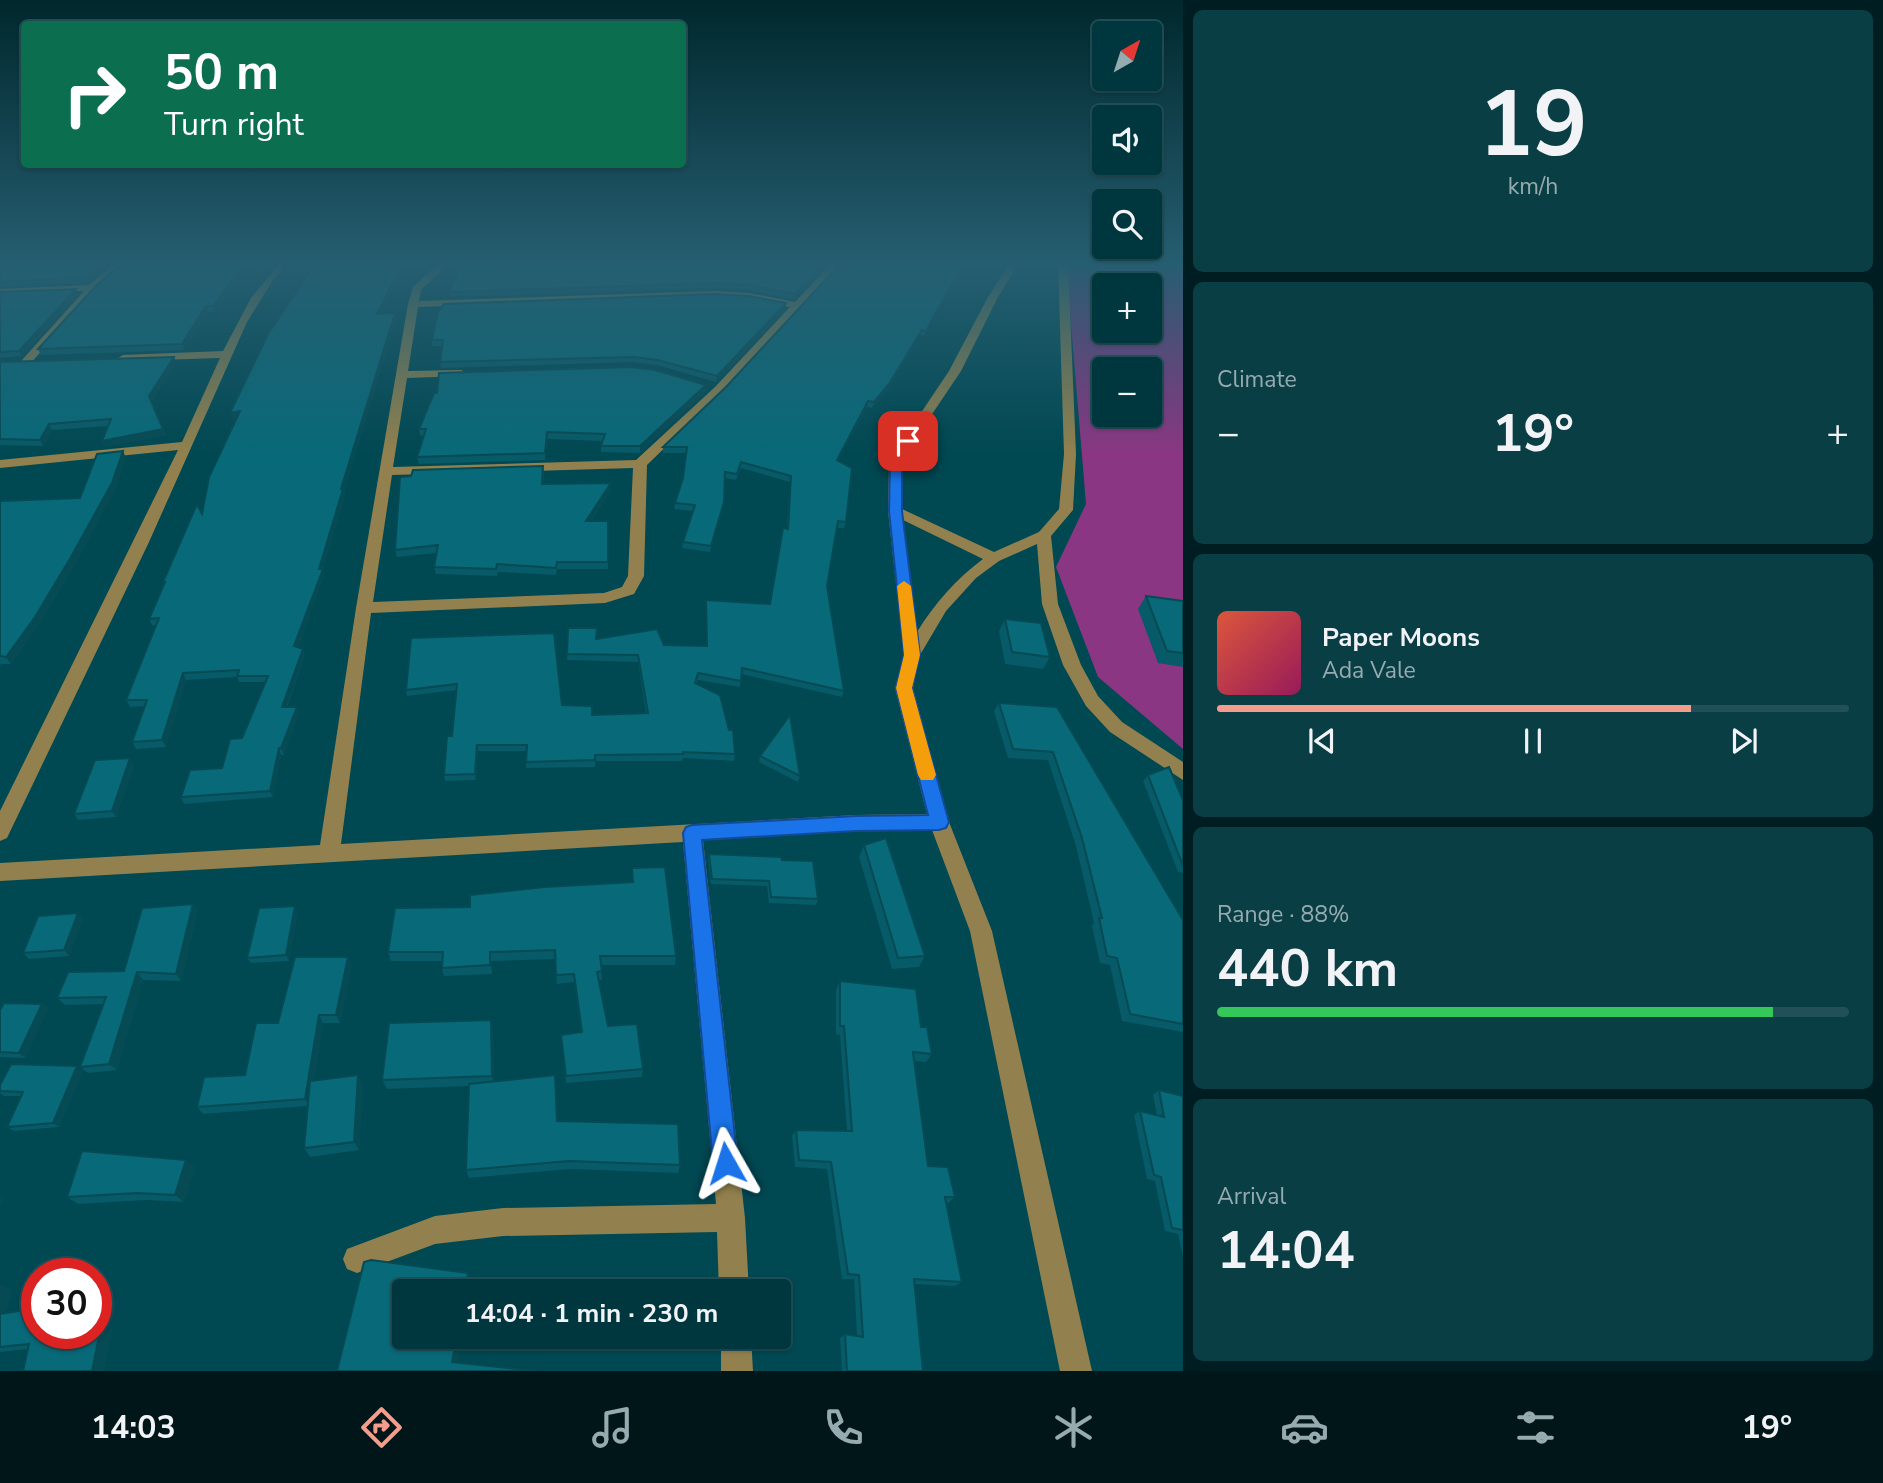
<!DOCTYPE html>
<html lang="en">
<head>
<meta charset="utf-8">
<style>
	body { margin:0; font-family:"Nunito Sans",sans-serif; background:#0a3e45; color:#f1f3f6; height:100vh; display:flex; flex-direction:column; font-size:26px; white-space:nowrap }
	* { box-sizing:border-box; margin:0 }
	p { font-size:23px; color:#95abb0 }
	.icon { flex:none; width:38px; height:38px; fill:none; stroke:currentColor; stroke-width:2; stroke-linecap:round; stroke-linejoin:round }
	.map { position:relative; flex:1; overflow:hidden }
	.drawer { display:flex; flex-direction:column; gap:10px; padding:10px; background:#001e22; width:700px }
	.drawer>* { flex:none }
	.hud { position:absolute; left:21px; top:21px; width:665px; height:147px; border-radius:7px; box-shadow:0 2px 5px #0004,0 0 0 2px #225058; background:#0b6e4f; color:#fff; overflow:hidden }
	.needle { width:46px; rotate:39deg }
	.tools { position:absolute; left:1092px; top:21px; display:grid; gap:14px }
	.tools a { display:grid; place-items:center; width:70px; height:70px; border-radius:7px; background:#00363e; box-shadow:0 2px 5px #0004,0 0 0 2px #225058; font-size:35px }
	.speed { position:absolute; left:21px; top:1258px; display:flex; gap:14px; font-size:35px; font-weight:700; text-align:center }
	.speed>* { display:grid; place-content:center; width:91px; height:91px; border-radius:50%; background:#00363e; box-shadow:0 2px 5px #0004,0 0 0 2px #225058; line-height:1 }
	.speed .limit { border:10px solid #d22; background:#fff; color:#111 }
	.pin { position:absolute; display:grid; place-items:center; width:60px; height:60px; color:#fff; margin:-30px; border-radius:14px; box-shadow:0 4px 10px #0006 }
	.me { position:absolute; width:77px; margin:-38px; rotate:354deg; stroke-linejoin:round; filter:drop-shadow(0 0 5px #0008) }
	.turn { display:flex; align-items:center; gap:24px; height:147px; padding:0 28px; font-size:32px }
	.turn .icon { width:91px; height:91px; stroke-width:2.5 }
	.turn b { display:block; font-size:49px; line-height:60px }
	.big { font-size:52px; font-weight:700; line-height:1.1 }
	.drawer .widget { flex:1; display:flex; flex-direction:column; justify-content:center; gap:10px; min-width:0; padding:0 24px; border-radius:10px; background:#0a3e45 }
	.drawer .dial { align-items:center; gap:0 }
	.dial b { font-size:91px; line-height:1 }
	.song { display:flex; align-items:center; gap:21px }
	.cover { width:84px; height:84px; border-radius:10px; background:linear-gradient(135deg,hsl(10 70% 55%),hsl(330 70% 35%)) }
	.played { height:7px; border-radius:4px; background:linear-gradient(90deg,#f49d8c 75%,#225058 75%) }
	.keys { display:flex; justify-content:space-around; direction:ltr }
	.heat { display:flex; justify-content:space-between; align-items:center; font-size:38px; direction:ltr }
	.charge { height:10px; border-radius:5px; background:linear-gradient(90deg,#34c759 88%,#225058 0) }
	.trip { position:absolute; left:392px; top:1279px; width:399px; height:70px; border-radius:7px; background:#00363e; box-shadow:0 2px 5px #0004,0 0 0 2px #225058; font-weight:700; line-height:70px; text-align:center }
	.tab-bar { display:flex; height:112px; justify-content:space-around; align-items:center; background:#001619; color:#95abb0 }
	.tab-bar .icon { width:49px; height:49px }
	.tab-bar .selected { color:#f49d8c }
	.tab-bar b { font-size:32px; color:#f1f3f6 }
	main { display:flex; flex:1; min-height:0 }
	.map>svg:first-child { display:block }
	.green { fill:#8a3682; fill-rule:evenodd }
	.lines { fill:none; stroke-linecap:round; stroke-linejoin:round }
	.minor { fill:#92814e; fill-rule:evenodd }
	.wall { fill:#075a67 }
	.shaded-wall { fill:#064a54 }
	.building { fill:#086978; stroke:#064a54; stroke-width:2 }
	.route { fill:#1a73e8; stroke:#114b97; stroke-width:2 }
	.slow { fill:#f59e0b }
</style>
</head>
<body>
<main>
<div class="map">
<svg width="1183" height="1371" viewBox="0 0 1183 1371">
	<rect width="100%" height="100%" fill="#004852"/>
	<path class="green" d="M1066 263H1183V749L1098 677 1056 567 1086 504ZM1104 285H1150V331H1104ZM1104 369H1150V415H1104Z"/>
	<g class="lines">
		<g class="minor">
			<path d="M116 263H126L95 290 30 364H22V360L84 291 0 295V289L89 285Z"/>
			<path d="M280 263H289L273 280 247 322 149 542 7 838 0 841V811L178 450 0 468V460L182 442 220 358 123 361 118 358 123 355 223 351 251 298Z"/>
			<path d="M439 263H449L421 290 419 301 714 291 749 293 795 302 832 263H841L723 391 647 465 644 576 634 594 605 603 371 613 341 844 856 815 927 814 895 688 904 655 888 511 889 465 902 441 949 371 988 297 1010 263H1019L998 297 961 371 914 441 903 465 902 509 994 552 1039 532 1059 509 1064 454 1058 263H1068L1076 454 1073 510 1051 536 1058 604 1081 665 1098 696 1122 722 1183 762V780L1110 732 1086 706 1063 665 1042 604 1037 544 999 561 976 578 946 611 920 655 913 688 949 822 992 931 1092 1371H1060L970 931 932 830 856 831 703 840 745 1218 749 1292H719L717 1232 503 1236 435 1244 357 1273 347 1269 343 1259 347 1249 435 1216 503 1208 716 1204 683 842 0 881V863L320 845 356 608 408 304 413 287ZM714 297 749 299 790 307 715 387 636 460 393 467 407 378 461 376 467 373 461 370 408 371 418 307ZM633 468 628 576 622 587 604 593 373 602 392 475ZM903 520 983 559C956 579 935 603 917 632Z"/>
			<path d="M721 1337H751L753 1371H721Z"/>
		</g>
	</g>
	<g class="wall">
		<path d="M0 263H112L88 282 0 287Z"/>
		<path d="M122 263H246L238 280 215 312H208L184 350 41 355 38 349Z"/>
		<path d="M251 263H276L269 271 252 269Z"/>
		<path d="M286 263H408L401 270 381 314 395 313 396 319 344 491 345 495 323 569 324 576 298 648 303 649 305 656 287 707H297L299 713 284 755H281L273 797 184 804 181 797 222 768 242 738 265 682H239L237 677 186 680 166 747 136 749 132 742 145 706 130 707 126 700 156 625H152L149 619 164 584 163 582 202 514 236 418 232 419 230 413 308 275 284 273 282 267Z"/>
		<path d="M458 263H828L794 299 749 290 714 288 450 297 449 292 462 265Z"/>
		<path d="M965 263 957 281H955L924 336 920 335 888 390 872 408 867 407 838 461 846 522 844 528H837L827 586 844 691 842 697 741 674 740 687 698 680 696 684 735 754 734 761 683 758 682 761H595V767L526 768 527 751H478L476 780 445 781 444 775 452 736 457 690 407 696 406 690 411 638 562 705 592 715 646 714 638 662 567 660 568 628 596 639 664 645 706 646V600L770 604 787 528 790 482 741 468 736 480 725 478 723 508 710 552 682 548 683 542 693 511 674 509 675 503 683 478 687 453H663V447L726 387Z"/>
		<path d="M76 289 78 294 22 356 0 358V292Z"/>
		<path d="M786 303 785 309 716 382 657 365 632 362 441 368 440 362 442 346H432V340Z"/>
		<path d="M0 362H176L151 402 166 435 105 447 102 441 108 426 52 430 43 446 0 445Z"/>
		<path d="M706 385V391L640 453 601 452V446L603 441 547 439 545 460 419 464 417 457 424 436 420 435 419 429Z"/>
		<path d="M126 458 115 490 75 564 39 624 11 664H1L0 666V501L80 498Z"/>
		<path d="M544 473 543 484 611 490 591 521H608V569H557L556 575 498 572 497 576 436 574 434 567 437 553 397 557 395 550Z"/>
		<path d="M1146 596 1183 601V667L1158 663 1138 609Z"/>
		<path d="M1005 619 1050 657 1043 669 1005 664 999 631Z"/>
		<path d="M999 703 1057 707 1183 920V1032L1122 1021 1110 965 1100 963 1092 926 1094 923 1076 846 1048 760 1008 758 994 711Z"/>
		<path d="M760 756 800 776 798 782 759 762Z"/>
		<path d="M134 765 116 817 78 820 74 814Z"/>
		<path d="M1148 775 1183 800V873L1178 872 1143 781Z"/>
		<path d="M864 845 925 956 919 967 892 969 859 857Z"/>
		<path d="M709 854 782 860 818 899 816 905 769 903 767 886 711 884 708 860Z"/>
		<path d="M632 868 676 956 675 965H601L602 980H599L608 1026 643 1069 642 1077 566 1083 562 1043 581 1032 574 982 557 984 555 959 491 961 492 974 444 976 442 968V961H391L388 952 470 907 632 882Z"/>
		<path d="M193 904 198 911 181 981 143 980 117 1070 88 1073 80 1067 103 1004 65 1005 57 998 124 971Z"/>
		<path d="M298 912 289 961 251 963 247 958Z"/>
		<path d="M83 918 69 956 29 959 23 953Z"/>
		<path d="M352 965 340 1023H323L314 1081 363 1084 359 1150 310 1157 304 1148 308 1106 203 1114 197 1107 245 1075 278 1023Z"/>
		<path d="M840 981 921 1027 932 1054 926 1062 914 1061 928 1166 955 1197 948 1203H946L962 1282 954 1286 915 1284 923 1371H842L840 1338 845 1334 857 1336 854 1279H842L827 1169 795 1167 792 1136 796 1130 847 1131 840 1035 836 1034V990Z"/>
		<path d="M42 1004 48 1009 25 1058 0 1057V1010Z"/>
		<path d="M491 1020 493 1030 494 1082 558 1121 680 1165 678 1173 570 1169 469 1178 466 1170 469 1086 387 1089 382 1080Z"/>
		<path d="M83 1071 59 1127 14 1131 7 1127 21 1096H4L0 1093V1085Z"/>
		<path d="M1159 1090 1183 1096V1257L1178 1234 1165 1231 1155 1181 1147 1179 1134 1115 1140 1111 1157 1115 1153 1095Z"/>
		<path d="M195 1167 184 1202 147 1200 78 1204 67 1197Z"/>
		<path d="M0 1285 12 1290 5 1314 107 1297 117 1301 104 1371H23L28 1349 0 1352Z"/>
	</g>
	<g class="shaded-wall">
		<path d="M103 263H112L88 282 86 277Z"/>
		<path d="M242 263H246L238 280 215 312 213 306Z"/>
		<path d="M270 263H276L269 271 267 266Z"/>
		<path d="M402 263H408L401 270 378 320 377 314Z"/>
		<path d="M824 263H828L794 299 795 294Z"/>
		<path d="M956 276 955 281 924 336 926 331Z"/>
		<path d="M76 289 78 294 22 356 19 351Z"/>
		<path d="M786 303 785 309 716 382 717 376Z"/>
		<path d="M206 306 208 312 184 350 182 344Z"/>
		<path d="M395 313 396 319 344 491 345 495 323 569 324 576 297 653 294 646 319 569 341 489Z"/>
		<path d="M922 330 920 335 888 390 872 408 874 402Z"/>
		<path d="M174 357 176 362 151 402 149 396Z"/>
		<path d="M706 385V391L640 453V446Z"/>
		<path d="M868 401 867 407 836 466 837 460Z"/>
		<path d="M240 411 242 417 232 419 230 413Z"/>
		<path d="M49 424 52 430 43 446 40 440Z"/>
		<path d="M163 429 166 435 105 447 102 441Z"/>
		<path d="M123 451 126 458 115 490 75 564 39 624 11 664 6 657Z"/>
		<path d="M611 483V490L586 528V521Z"/>
		<path d="M724 502 723 508 710 552 711 546Z"/>
		<path d="M303 649 305 656 284 713 282 707Z"/>
		<path d="M183 673 186 680 166 747 162 740Z"/>
		<path d="M297 707 299 713 284 755 281 748Z"/>
		<path d="M477 745 478 751 476 780 475 774Z"/>
		<path d="M279 748 281 755 273 797 270 791Z"/>
		<path d="M130 758 134 765 116 817 112 811Z"/>
		<path d="M193 904 198 911 181 981 176 974Z"/>
		<path d="M295 906 298 912 289 961 286 955Z"/>
		<path d="M78 913 83 918 69 956 64 950Z"/>
		<path d="M348 957 352 965 340 1023 336 1015Z"/>
		<path d="M137 972 143 980 117 1070 109 1064Z"/>
		<path d="M42 1004 48 1009 25 1058 19 1053Z"/>
		<path d="M319 1015 323 1023 310 1106 305 1099Z"/>
		<path d="M491 1020 493 1030 494 1085 492 1076Z"/>
		<path d="M77 1066 83 1071 59 1127 53 1123Z"/>
		<path d="M358 1075 363 1084 359 1150 354 1142Z"/>
		<path d="M186 1160 195 1167 184 1202 175 1195Z"/>
		<path d="M0 1197 4 1199 0 1207Z"/>
		<path d="M468 1273 472 1281 470 1292H465Z"/>
		<path d="M0 1285 12 1290 3 1320 0 1319Z"/>
		<path d="M107 1297 117 1301 104 1371H92Z"/>
		<path d="M457 1337H462L457 1367 452 1362Z"/>
	</g>
	<g class="building">
		<path d="M0 263H103L86 277 0 282Z"/>
		<path d="M122 263H242L236 275 213 306H206L182 344 38 349 95 287Z"/>
		<path d="M251 263H270L267 266 251 264Z"/>
		<path d="M286 263H402L377 314 395 313 341 489H343L319 569H323L294 646 303 649 282 707H297L281 748H279L270 791 181 797 190 770 222 768 230 739 242 738 268 676H237L239 670 183 673 162 740 132 742 147 700H126L159 618 149 619 165 582H163L197 504 202 514 209 477 240 411 230 413 268 334 311 270 282 267Z"/>
		<path d="M463 263H824L795 294 750 285 715 283 449 292Z"/>
		<path d="M841 263H964L959 276H956L926 331 922 330 889 384 874 402 868 401 837 460 852 468 846 522 838 521 827 586 844 691 742 668 741 681 698 673 695 683 720 695 729 730H733L735 754 683 752V754L595 755V760L526 762 527 745H477L475 774 444 775 447 736H452L457 684 406 690 411 638 554 633 562 705 592 706V715L648 713 638 655 567 654 568 628H597L596 639 657 629 664 645 707 646 706 600 770 604 783 528 788 529 791 476 741 462 737 474 725 472 724 502 711 546 683 542 695 505 675 503 683 478 687 447H663L726 387Z"/>
		<path d="M76 289 19 351 0 352V292Z"/>
		<path d="M714 294 749 296 786 303 717 376 657 360 633 357 440 362 443 340H432L438 311 444 304Z"/>
		<path d="M174 357 149 396 163 429 102 441 111 419 49 424 40 440 0 439V362Z"/>
		<path d="M632 367 655 370 706 385 640 446H601L605 434 547 432 545 453 417 457 426 429H419L434 393H437L439 373Z"/>
		<path d="M123 451 112 483 71 557 35 617 6 657 0 656V501L80 498 97 454Z"/>
		<path d="M543 466 542 484 611 483 586 521H608V562H557L556 568 497 564 496 569 434 567 438 545 395 550 400 477 411 476 413 470Z"/>
		<path d="M1146 596 1183 601V653L1167 651Z"/>
		<path d="M1005 619 1041 623 1050 657 1012 652Z"/>
		<path d="M999 703 1057 707 1183 920V1024L1130 1014 1117 958 1107 956 1099 918H1102L1082 838 1053 752 1013 749Z"/>
		<path d="M790 715 800 776 760 756Z"/>
		<path d="M130 758 112 811 74 814 95 760Z"/>
		<path d="M1169 767 1183 800V866L1148 775Z"/>
		<path d="M886 838 925 956 898 958 864 845Z"/>
		<path d="M709 854 781 857 782 860 813 861 818 899 771 897 769 881 712 879Z"/>
		<path d="M665 867 676 956H600L602 971 597 972 608 1026 637 1024 643 1069 566 1076 561 1035 582 1032 574 974 556 975 555 950 490 952V965L442 968 443 952H388L395 908 470 907V895L544 887 633 882 632 868Z"/>
		<path d="M193 904 176 974 137 972 109 1064 80 1067 106 997 57 998 68 972 124 971 142 908Z"/>
		<path d="M295 906 286 955 247 958 259 908Z"/>
		<path d="M78 913 64 950 23 953 38 916Z"/>
		<path d="M295 957H348L336 1015H319L305 1099 197 1107 204 1077 245 1075 256 1023H278Z"/>
		<path d="M840 981 916 989 921 1027H927L932 1054 913 1052 928 1166 948 1167 955 1197H945L962 1282 914 1279 923 1371H847L845 1334 863 1337 859 1275 848 1274 831 1162 799 1160 796 1130 852 1131 844 1026H840Z"/>
		<path d="M4 1003 42 1004 19 1053 0 1052V1010Z"/>
		<path d="M491 1020 492 1076 382 1080 389 1023Z"/>
		<path d="M11 1064 77 1066 53 1123 7 1127 23 1092 0 1091V1085Z"/>
		<path d="M358 1075 354 1142 304 1148 310 1081Z"/>
		<path d="M555 1075 557 1121 678 1124 680 1165 569 1161 466 1170 469 1084Z"/>
		<path d="M1159 1090 1183 1096V1230L1172 1228 1161 1177 1154 1175 1140 1111 1164 1117Z"/>
		<path d="M82 1151 186 1160 175 1195 137 1193 67 1197Z"/>
		<path d="M371 1260 468 1273 465 1292H404V1337H457L452 1362 536 1371H337L364 1262Z"/>
		<path d="M107 1297 92 1371H23L29 1344 0 1347V1314L37 1308V1334H96V1298Z"/>
	</g>
	<linearGradient id="sky" x2="0" y2="1"><stop stop-color="#00282d"/><stop offset="0.58" stop-color="#265e71"/><stop offset="1" stop-color="#265e71" stop-opacity="0"/></linearGradient>
	<rect width="1183" height="455" fill="url(#sky)"/>
	<path class="route" d="M904 439 914 441 902 465V511L920 655 912 688 949 822 946 828 939 830 856 831 702 840 738 1163 734 1172 726 1175 717 1172 713 1163 683 833 686 827 692 825 856 816 928 815 896 688 904 655 889 511 890 465Z"/>
	<path class="slow" d="M904 581 911 586 920 655 912 688 936 775 933 780H921L918 775 896 688 904 655 897 586Z"/>
</svg>
<div class="tools">
<a><svg class="needle" viewBox="-14 -14 28 28"><path d="M0-13l5 13h-10z" fill="#e53935"/><path d="M0 13l5-13h-10z" fill="#95abb0"/></svg></a>
<a><svg class="icon" aria-label="sound" viewBox="0 0 24 24"><path d="M4 9h4l5-4v14l-5-4H4zM17 9q2 3 0 6"/></svg></a>
<a><svg class="icon" aria-label="search" viewBox="0 0 24 24"><circle cx="10" cy="10" r="6"/><path d="M15 15l6 6"/></svg></a>
<a>+</a>
<a>−</a>
</div>
<div class="speed"><div class="limit">30</div></div>
<div class="pin" style="left:908px;top:441px;background:#d93025"><svg class="icon" aria-label="arrive" viewBox="0 0 24 24"><path d="M6 21V4h12l-3 4 3 4H6"/></svg></div>
<svg class="me" style="left:726px;top:1163px" viewBox="-20 -20 40 40"><path d="M0-17L14 15 0 8-14 15z" fill="#1a73e8" stroke="#fff" stroke-width="4"/></svg>
<div class="trip">14:04 · 1 min · 230 m</div>
<div class="hud">
<div class="turn"><svg class="icon" aria-label="right" viewBox="0 0 24 24"><path d="M7 20v-9h11M14 6l5 5-5 5"/></svg><div><b>50 m</b>Turn right</div></div>
</div>
</div>
<section class="drawer">
<div class="widget dial"><b>19</b><p>km/h</p></div>
<div class="widget"><p>Climate</p>
<div class="heat"><a>−</a><b class="big">19°</b><a>+</a></div>
</div>
<div class="widget">
<div class="song"><i class="cover"></i><div><b>Paper Moons</b><p>Ada Vale</p></div></div>
<div class="played"></div>
<div class="keys"><svg class="icon" aria-label="previous" viewBox="0 0 24 24"><path d="M18 5L8 12l10 7zM5 5v14"/></svg><svg class="icon" aria-label="pause" viewBox="0 0 24 24"><path d="M8 5v14M16 5v14"/></svg><svg class="icon" aria-label="next" viewBox="0 0 24 24"><path d="M6 5l10 7-10 7zM19 5v14"/></svg></div>
</div>
<div class="widget"><p>Range · 88%</p><b class="big">440 km</b><div class="charge"></div></div>
<div class="widget"><p>Arrival</p><b class="big">14:04</b></div>
</section>
</main>
<nav class="tab-bar">
<b>14:03</b>
<svg class="icon selected" aria-label="directions" viewBox="0 0 24 24"><path d="M12 3l9 9-9 9-9-9zM9 14v-3h6M13 9l2 2-2 2"/></svg>
<svg class="icon" aria-label="music" viewBox="0 0 24 24"><path d="M9 18V5l10-2v13"/><circle cx="6" cy="18" r="3"/><circle cx="16" cy="16" r="3"/></svg>
<svg class="icon" aria-label="phone" viewBox="0 0 24 24"><path d="M5 4h4l2 5-3 2q2 4 5 5l2-3 5 2v4C11 20 4 13 5 4z"/></svg>
<svg class="icon" aria-label="climate" viewBox="0 0 24 24"><path d="M12 3v18M4 7l16 10M4 17L20 7"/></svg>
<svg class="icon" aria-label="car" viewBox="0 0 24 24"><path d="M5 17H2v-5l4-1 3-4h7l3 4 3 1v5h-3M9 17h6M6 11h13"/><circle cx="7" cy="17" r="2"/><circle cx="17" cy="17" r="2"/></svg>
<svg class="icon" aria-label="filters" viewBox="0 0 24 24"><path d="M4 7h16M4 17h16"/><circle cx="9" cy="7" r="2"/><circle cx="15" cy="17" r="2"/></svg>
<b>19°</b>
</nav>
</body>
</html>
